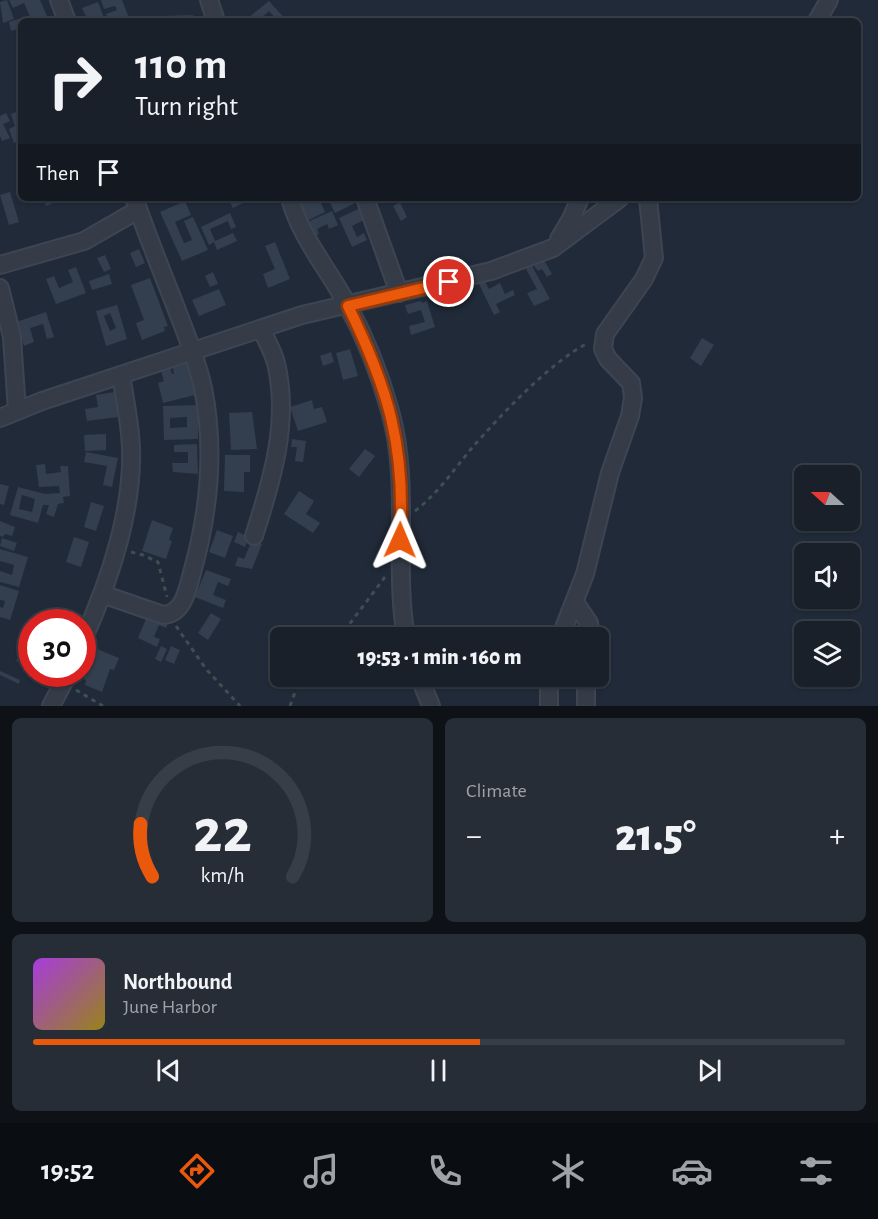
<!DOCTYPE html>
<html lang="en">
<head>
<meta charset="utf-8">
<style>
	body { margin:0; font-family:"Alegreya Sans",sans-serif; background:#262d36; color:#f1f3f6; height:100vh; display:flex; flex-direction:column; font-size:22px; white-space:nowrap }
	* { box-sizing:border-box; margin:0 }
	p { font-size:20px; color:#9fa3a8 }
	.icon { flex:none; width:33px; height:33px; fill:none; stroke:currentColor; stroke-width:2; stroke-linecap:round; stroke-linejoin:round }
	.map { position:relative; height:706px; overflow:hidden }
	.panel { display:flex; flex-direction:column; gap:12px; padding:12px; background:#0e1217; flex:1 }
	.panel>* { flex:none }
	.top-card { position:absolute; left:18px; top:18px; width:843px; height:183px; border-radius:9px; box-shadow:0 2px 4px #0004,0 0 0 2px #373e47; background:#19202a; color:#f1f3f6; overflow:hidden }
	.needle { width:39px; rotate:291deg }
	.buttons { position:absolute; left:794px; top:465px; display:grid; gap:12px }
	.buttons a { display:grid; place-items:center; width:66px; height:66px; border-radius:9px; background:#19202a; box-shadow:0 2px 4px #0004,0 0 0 2px #373e47; font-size:30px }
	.speed { position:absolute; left:18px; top:609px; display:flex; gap:12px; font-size:30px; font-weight:700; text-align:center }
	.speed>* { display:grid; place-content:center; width:78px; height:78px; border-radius:50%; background:#19202a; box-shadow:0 2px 4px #0004,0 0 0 2px #373e47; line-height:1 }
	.speed .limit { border:9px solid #d22; background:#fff; color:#111 }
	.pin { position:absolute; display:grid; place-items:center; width:51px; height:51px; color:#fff; margin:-26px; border:3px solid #fff; border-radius:50%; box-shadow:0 2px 6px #0007 }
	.me { position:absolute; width:66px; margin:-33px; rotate:1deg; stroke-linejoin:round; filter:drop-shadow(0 0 4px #0008) }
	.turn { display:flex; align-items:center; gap:21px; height:126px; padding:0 18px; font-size:27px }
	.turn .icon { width:78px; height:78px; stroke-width:2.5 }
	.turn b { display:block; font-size:42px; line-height:51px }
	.then { display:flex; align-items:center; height:57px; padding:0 18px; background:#0003; gap:12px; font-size:22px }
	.big { font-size:45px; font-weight:800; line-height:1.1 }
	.panel .widget { flex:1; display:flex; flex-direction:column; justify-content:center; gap:9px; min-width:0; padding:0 21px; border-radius:9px; background:#262d36 }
	.panel .dial { align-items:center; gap:0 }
	.dial svg { height:156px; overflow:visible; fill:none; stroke:#373e47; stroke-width:7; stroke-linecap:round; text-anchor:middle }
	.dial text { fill:#f1f3f6; stroke:none }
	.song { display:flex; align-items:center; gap:18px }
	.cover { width:72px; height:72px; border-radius:9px; background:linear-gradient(135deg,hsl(280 70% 55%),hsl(50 70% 35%)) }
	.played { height:6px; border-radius:3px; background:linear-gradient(90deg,#ea580c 55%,#373e47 55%) }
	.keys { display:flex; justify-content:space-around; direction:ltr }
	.heat { display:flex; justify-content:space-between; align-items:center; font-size:33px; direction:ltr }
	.panel .tiles { flex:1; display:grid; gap:12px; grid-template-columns:1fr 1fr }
	.widget:last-child { grid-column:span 2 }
	.trip { position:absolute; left:270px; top:627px; width:339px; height:60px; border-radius:9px; background:#19202a; box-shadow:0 2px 4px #0004,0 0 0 2px #373e47; font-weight:800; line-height:60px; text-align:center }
	.tabs { display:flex; height:96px; justify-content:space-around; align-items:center; background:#0a0d11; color:#9fa3a8 }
	.tabs .icon { width:42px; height:42px }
	.tabs .active { color:#ea580c }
	.tabs b { font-size:27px; color:#f1f3f6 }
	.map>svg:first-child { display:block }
	.building { fill:#333e4f; fill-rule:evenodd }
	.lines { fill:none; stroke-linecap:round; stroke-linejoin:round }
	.minor-casing { stroke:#3e4552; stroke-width:20 }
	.path { stroke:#3c4f51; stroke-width:3; stroke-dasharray:4.5 4.5; stroke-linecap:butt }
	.minor { stroke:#353c48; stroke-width:16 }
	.route-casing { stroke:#983908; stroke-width:15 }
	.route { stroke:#ea580c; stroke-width:10 }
</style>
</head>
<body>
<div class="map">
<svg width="878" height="706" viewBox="0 0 878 706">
	<rect width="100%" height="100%" fill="#212a38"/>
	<g class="building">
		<path d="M7 0 14 19 3 23 0 2Z"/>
		<path d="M9 0H40L47 16 32 21 24 3 13 8Z"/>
		<path d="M101 0H122L129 18 120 21H109L106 14 117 10 115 6 104 9Z"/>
		<path d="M269 1 287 21H278L269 11 258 21H253L249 17Z"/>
		<path d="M98 2 105 21H88L82 8Z"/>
		<path d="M193 15V21H163V16Z"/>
		<path d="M28 16 29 21H21V28L11 31 9 22Z"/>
		<path d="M21 110V140L14 143 9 129 15 126 11 114Z"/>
		<path d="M6 113 10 121 3 124 10 138 2 141 0 136V116Z"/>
		<path d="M10 192 19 222 9 225 0 195Z"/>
		<path d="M43 198H66L46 206Z"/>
		<path d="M228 198H253L233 208Z"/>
		<path d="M296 198H302L305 203 319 198 325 212 307 221Z"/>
		<path d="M358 198 359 201 335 213 328 199Z"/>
		<path d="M185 201 191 215 175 222 184 243 192 240 184 221 193 217 208 250 182 261 160 212Z"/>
		<path d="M400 202 407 217 401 221 393 206Z"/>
		<path d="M365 206 370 217 352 226 357 237 364 233 367 240 352 247 339 218Z"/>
		<path d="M332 211 338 225 329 229 327 224 317 229 319 234 312 238 305 223Z"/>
		<path d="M230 213 236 227 231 229 228 221 210 229 215 241 233 233 237 241 217 250 214 242 209 245 201 227Z"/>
		<path d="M275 242 290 279 268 288 263 274 275 269 265 246Z"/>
		<path d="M139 249 145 263 136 267 130 253Z"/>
		<path d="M105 255 111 269 104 272 97 258Z"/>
		<path d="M544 260 552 274 547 277 542 269 538 271 534 266Z"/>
		<path d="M532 266 550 299 534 306 527 293 537 289 526 269Z"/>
		<path d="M76 267 86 293 56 304 46 279 54 276 59 288 73 282 68 270Z"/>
		<path d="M213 272 218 284 210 287 205 276Z"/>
		<path d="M109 274 112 284 92 290 89 281Z"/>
		<path d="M150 278 168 326 164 327 165 331 142 340 136 323 144 320 131 285Z"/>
		<path d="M483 278 489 289 500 283 505 294 513 290 515 295 496 304 500 312 494 315 477 280Z"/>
		<path d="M219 289 226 305 199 316 192 300Z"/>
		<path d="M421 301 422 303 427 301 435 327 411 335 409 326 425 322 421 310 408 314 405 305Z"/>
		<path d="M117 305 127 339 106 346 96 311ZM110 313 116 328 110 331 104 316Z"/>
		<path d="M46 312 54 337 47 339 43 324 30 328 34 342 24 346 16 322Z"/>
		<path d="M702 338 714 345 701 366 690 358Z"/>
		<path d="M350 349 358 376 343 380 336 353Z"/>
		<path d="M331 352 334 362 323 366 320 356Z"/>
		<path d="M186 359 195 395 163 403 158 383 164 381 161 371 170 368 172 374H174L172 363Z"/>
		<path d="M115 392 118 417 87 421 85 409 98 407 96 395Z"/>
		<path d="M312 400 314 409 322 407 327 422 298 431 290 407Z"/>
		<path d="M198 405V439L164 440 163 406ZM187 417V427L170 428V418Z"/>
		<path d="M252 412 257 449 231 450 229 413Z"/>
		<path d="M106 434V450L85 451 84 435Z"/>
		<path d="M292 439 306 441 303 462 295 461 297 447H291Z"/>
		<path d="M197 444 198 474 173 472 172 463H188V452H174V445Z"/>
		<path d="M365 449 375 456 359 477 349 469Z"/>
		<path d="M86 452 118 458 112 487 103 485 107 466 84 462Z"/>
		<path d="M225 455H250V472H244V492L224 491Z"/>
		<path d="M45 464 46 474 61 472 60 466H68L70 496 63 497 64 503 58 504 54 517 46 514 49 505H43L38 523 10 515 18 487 45 494 60 493 59 486 39 487 36 465ZM22 495 35 499 32 512 19 509Z"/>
		<path d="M0 484 9 486 4 505 0 504Z"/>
		<path d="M299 491 314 501 306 514 320 523 313 533 284 514Z"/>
		<path d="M91 502 104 506 96 531 84 527Z"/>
		<path d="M152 520 173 528 169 540 172 541 166 559 142 551Z"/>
		<path d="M0 521 15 527 12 536 5 534 3 537 0 536Z"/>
		<path d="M217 530 233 536 225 558 209 552Z"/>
		<path d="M238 532 249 537 245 547 234 542Z"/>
		<path d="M74 537 89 542 81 567 66 562Z"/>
		<path d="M2 538 17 543 14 551 0 546Z"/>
		<path d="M252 540 262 544 252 569 235 566 238 557 244 559Z"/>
		<path d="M0 549 28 557 19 587 0 582V571L12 575 14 565 0 561Z"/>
		<path d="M206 570 231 579 228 586 218 582 213 595 226 600 223 608 195 597Z"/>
		<path d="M0 585 19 591 10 620 0 617V607L3 608 5 601 0 600Z"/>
		<path d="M211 613 221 619 208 640 198 633Z"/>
		<path d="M148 614 169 621 166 628 159 625 154 637 160 639 157 647 138 638Z"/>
		<path d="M30 632 32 633V668L16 661Z"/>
		<path d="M161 646 167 649 161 662 155 659Z"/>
		<path d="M171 646 180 650 174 664 165 660Z"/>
		<path d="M97 649 119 658 114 670 110 669 102 692 85 685 86 680 80 678 86 663 91 665Z"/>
		<path d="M0 671 20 680 19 684 0 675Z"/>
	</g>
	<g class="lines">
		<g class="minor-casing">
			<g id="minor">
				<path d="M59 0 67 21"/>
				<path d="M209 0 216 21"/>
				<path d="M817 21 829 0"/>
				<path d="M290 198C300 237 329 270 348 306 366 339 380 375 390 411 411 485 393 562 406 638"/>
				<path d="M365 198 399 293"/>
				<path d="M559 239 571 219 580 198"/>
				<path d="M0 265 84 241 138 210"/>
				<path d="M0 288 12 337 17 411"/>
				<path d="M0 418 42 401 302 315 491 271 553 248 620 198"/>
				<path d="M254 536C272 480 290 422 276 363 273 351 266 340 261 329"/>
				<path d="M102 594 163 615C185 614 188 586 193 569 209 511 215 448 203 388 197 359 185 332 175 305 161 270 147 234 134 198"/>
				<path d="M575 602 589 623 591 638"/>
				<path d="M560 638 585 574 610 473 630 416 633 398 631 383 608 359 603 349 605 334 644 279 654 258 648 198"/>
				<path d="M82 642C110 581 137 501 130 434 128 414 124 394 121 375"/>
				<path d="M419 676 431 706"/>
				<path d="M549 676V706"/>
				<path d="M51 706 68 674"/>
				<path d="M586 706V676"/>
			</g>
		</g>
		<g class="path">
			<path d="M415 511C437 494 453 471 471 449 500 416 549 363 588 343"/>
			<path d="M131 552 143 555 158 562 167 597"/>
			<path d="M176 626 206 669 240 706"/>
			<path d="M339 638 385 577"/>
			<path d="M76 690 103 706"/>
			<path d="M290 706 301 676"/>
		</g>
		<use href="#minor" class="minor"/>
	</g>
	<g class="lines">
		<g class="route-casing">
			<path id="route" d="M400 540C406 447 388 388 348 306L449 282"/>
		</g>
		<use href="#route" class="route"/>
	</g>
</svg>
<div class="buttons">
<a><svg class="needle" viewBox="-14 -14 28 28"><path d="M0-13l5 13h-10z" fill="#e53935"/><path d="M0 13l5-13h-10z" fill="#9fa3a8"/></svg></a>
<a><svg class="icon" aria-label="sound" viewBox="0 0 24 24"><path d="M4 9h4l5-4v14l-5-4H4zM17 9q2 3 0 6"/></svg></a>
<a><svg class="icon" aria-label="layers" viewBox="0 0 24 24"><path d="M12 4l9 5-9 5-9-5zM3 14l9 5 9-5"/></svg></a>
</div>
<div class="speed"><div class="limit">30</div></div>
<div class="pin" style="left:449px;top:282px;background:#d93025"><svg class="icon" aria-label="arrive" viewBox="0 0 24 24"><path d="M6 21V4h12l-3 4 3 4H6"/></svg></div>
<svg class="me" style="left:400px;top:540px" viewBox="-20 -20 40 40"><path d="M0-17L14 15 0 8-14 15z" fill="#ea580c" stroke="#fff" stroke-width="4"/></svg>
<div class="trip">19:53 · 1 min · 160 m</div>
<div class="top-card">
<div class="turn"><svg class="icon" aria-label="right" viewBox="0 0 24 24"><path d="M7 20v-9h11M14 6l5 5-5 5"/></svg><div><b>110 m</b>Turn right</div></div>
<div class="then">Then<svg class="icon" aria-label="arrive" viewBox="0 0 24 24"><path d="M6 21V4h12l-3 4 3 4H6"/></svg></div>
</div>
</div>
<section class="panel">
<div class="tiles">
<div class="widget dial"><svg viewBox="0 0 100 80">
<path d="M14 69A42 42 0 1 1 86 69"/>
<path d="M14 69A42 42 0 0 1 8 42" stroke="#ea580c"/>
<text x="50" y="56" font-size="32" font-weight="700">22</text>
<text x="50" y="72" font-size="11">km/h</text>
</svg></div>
<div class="widget"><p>Climate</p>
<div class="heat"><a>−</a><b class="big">21.5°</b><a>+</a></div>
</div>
<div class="widget">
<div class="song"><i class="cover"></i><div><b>Northbound</b><p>June Harbor</p></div></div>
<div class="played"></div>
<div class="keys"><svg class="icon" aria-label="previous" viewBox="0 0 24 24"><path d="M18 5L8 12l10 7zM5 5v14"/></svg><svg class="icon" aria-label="pause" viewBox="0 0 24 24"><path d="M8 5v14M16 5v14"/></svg><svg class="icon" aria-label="next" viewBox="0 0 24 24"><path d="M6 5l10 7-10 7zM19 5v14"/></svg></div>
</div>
</div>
</section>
<nav class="tabs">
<b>19:52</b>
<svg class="icon active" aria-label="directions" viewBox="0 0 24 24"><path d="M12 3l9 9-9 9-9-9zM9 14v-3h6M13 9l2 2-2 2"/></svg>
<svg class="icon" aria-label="music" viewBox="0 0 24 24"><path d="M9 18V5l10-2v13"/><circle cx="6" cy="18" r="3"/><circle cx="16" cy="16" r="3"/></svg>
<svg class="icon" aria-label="phone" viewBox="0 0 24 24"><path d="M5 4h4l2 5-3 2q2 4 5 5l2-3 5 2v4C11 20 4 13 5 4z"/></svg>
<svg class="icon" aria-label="climate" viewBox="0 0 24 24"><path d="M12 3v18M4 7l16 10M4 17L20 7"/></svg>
<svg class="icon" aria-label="car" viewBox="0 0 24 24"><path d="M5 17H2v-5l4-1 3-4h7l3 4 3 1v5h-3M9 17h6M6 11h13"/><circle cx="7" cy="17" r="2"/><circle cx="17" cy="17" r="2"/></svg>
<svg class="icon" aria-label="filters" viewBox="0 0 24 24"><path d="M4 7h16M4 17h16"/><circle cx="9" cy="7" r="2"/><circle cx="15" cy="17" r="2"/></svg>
</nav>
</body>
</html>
